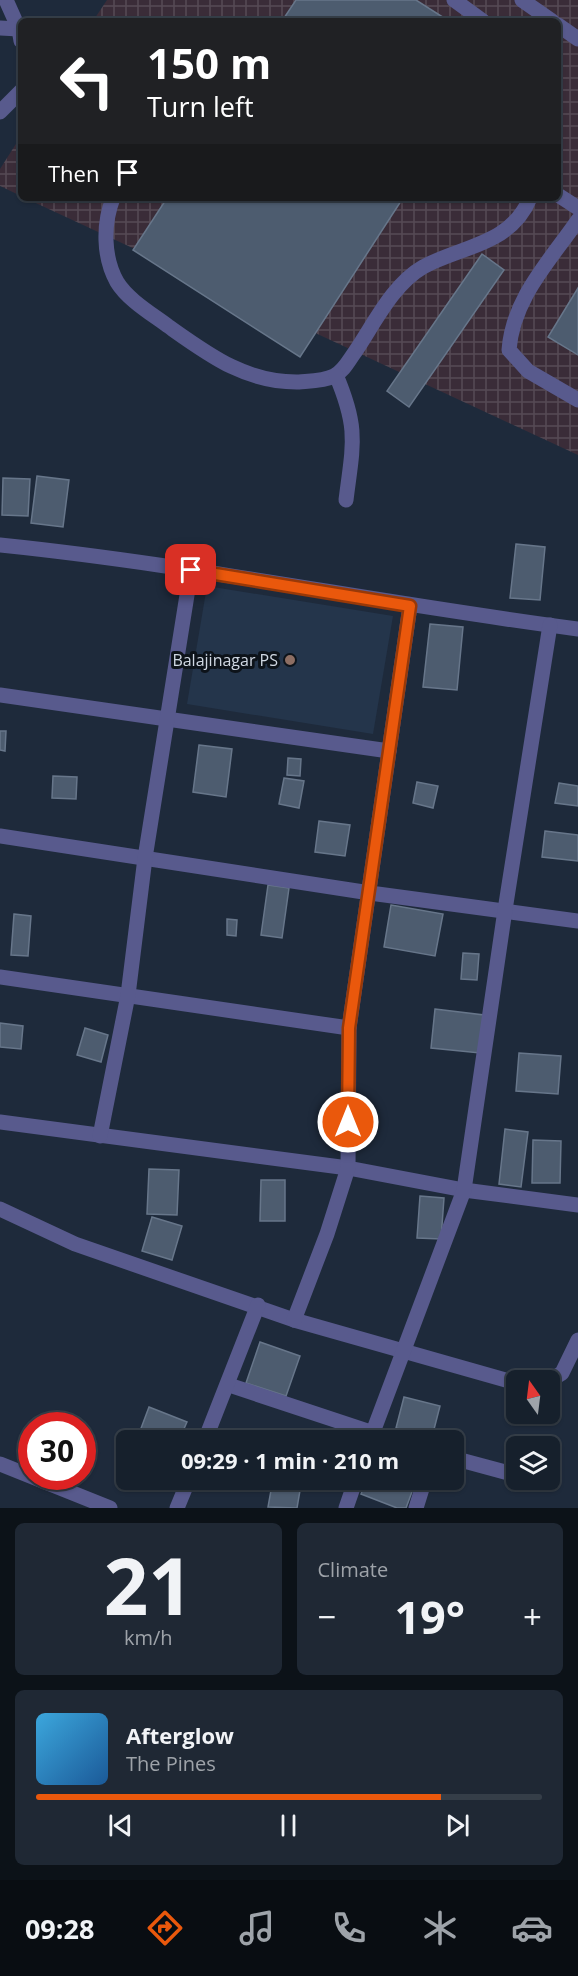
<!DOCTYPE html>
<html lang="en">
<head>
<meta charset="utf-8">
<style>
	body { margin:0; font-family:"Open Sans",sans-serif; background:#1f2834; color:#f1f3f6; height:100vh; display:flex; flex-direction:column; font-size:22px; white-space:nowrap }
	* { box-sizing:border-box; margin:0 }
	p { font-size:20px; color:#9ea3a9 }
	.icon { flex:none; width:33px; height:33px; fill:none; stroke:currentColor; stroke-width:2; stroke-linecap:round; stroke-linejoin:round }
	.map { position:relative; height:1508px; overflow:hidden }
	.sheet { display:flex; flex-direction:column; gap:15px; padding:15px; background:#0c1218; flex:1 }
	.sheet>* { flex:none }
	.banner { position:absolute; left:18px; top:18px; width:543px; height:183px; border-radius:9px; box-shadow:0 2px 4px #0004,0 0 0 2px #353e48; background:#202124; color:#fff; overflow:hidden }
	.needle { width:39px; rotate:346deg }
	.tools { position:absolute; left:506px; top:1370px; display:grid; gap:12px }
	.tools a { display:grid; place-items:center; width:54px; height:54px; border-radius:9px; background:#16202c; box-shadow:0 2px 4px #0004,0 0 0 2px #353e48; font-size:30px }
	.speed { position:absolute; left:18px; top:1412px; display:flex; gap:12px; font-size:30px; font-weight:700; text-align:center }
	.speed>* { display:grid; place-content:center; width:78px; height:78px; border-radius:50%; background:#16202c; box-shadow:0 2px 4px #0004,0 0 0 2px #353e48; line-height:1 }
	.speed .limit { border:9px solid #d22; background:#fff; color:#111 }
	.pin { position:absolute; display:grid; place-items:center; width:51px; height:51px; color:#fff; margin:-26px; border-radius:12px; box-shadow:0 3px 9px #0006 }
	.me { position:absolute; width:66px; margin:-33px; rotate:0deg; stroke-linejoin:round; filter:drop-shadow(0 0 4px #0008) }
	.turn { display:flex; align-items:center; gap:21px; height:126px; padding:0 30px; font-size:27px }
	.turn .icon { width:78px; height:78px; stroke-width:2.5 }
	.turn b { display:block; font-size:42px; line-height:51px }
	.then { display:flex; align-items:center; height:57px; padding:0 30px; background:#0003; gap:12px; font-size:22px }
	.big { font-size:45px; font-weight:700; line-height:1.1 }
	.sheet .card { flex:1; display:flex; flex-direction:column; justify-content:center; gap:9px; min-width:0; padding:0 21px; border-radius:9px; background:#1f2834 }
	.sheet .dial { align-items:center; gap:0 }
	.dial b { font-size:78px; line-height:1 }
	.song { display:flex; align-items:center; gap:18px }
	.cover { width:72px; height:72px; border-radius:9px; background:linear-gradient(135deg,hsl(200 70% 55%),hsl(210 70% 35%)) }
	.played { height:6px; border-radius:3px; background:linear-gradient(90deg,#ea580c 80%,#353e48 80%) }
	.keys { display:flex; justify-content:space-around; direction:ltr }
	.heat { display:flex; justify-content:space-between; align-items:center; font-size:33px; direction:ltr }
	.sheet .tiles { flex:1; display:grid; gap:15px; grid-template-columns:1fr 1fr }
	.card:last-child { grid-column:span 2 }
	.trip { position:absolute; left:116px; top:1430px; width:348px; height:60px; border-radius:9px; background:#16202c; box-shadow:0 2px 4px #0004,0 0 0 2px #353e48; font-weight:700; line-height:60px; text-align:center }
	.tabs { display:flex; height:96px; justify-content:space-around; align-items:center; background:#090d12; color:#9ea3a9 }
	.tabs .icon { width:42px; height:42px }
	.tabs .active { color:#ea580c }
	.tabs b { font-size:27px; color:#f1f3f6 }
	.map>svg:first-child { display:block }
	.industrial { fill:url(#industrial-grid) }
	.built { fill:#24354b }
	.building { fill:#4d5c6f; stroke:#67768a; stroke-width:1.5 }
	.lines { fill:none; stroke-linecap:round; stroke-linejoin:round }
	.minor { stroke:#585a8d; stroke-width:15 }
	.route-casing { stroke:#983908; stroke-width:15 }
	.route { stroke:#ea580c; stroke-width:10 }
	.education-dot { fill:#8d6e63; stroke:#0d131a; stroke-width:2 }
	.labels { text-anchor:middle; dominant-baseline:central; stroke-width:6; stroke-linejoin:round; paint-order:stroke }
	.poi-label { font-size:16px; fill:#d0d8e3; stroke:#0d131a; text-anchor:end }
</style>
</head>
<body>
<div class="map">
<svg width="578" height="1508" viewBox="0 0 578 1508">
	<defs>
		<pattern id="industrial-grid" width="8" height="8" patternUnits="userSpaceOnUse" patternTransform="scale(1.5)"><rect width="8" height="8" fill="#3a2c38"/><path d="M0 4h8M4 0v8" fill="none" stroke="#554a55"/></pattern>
	</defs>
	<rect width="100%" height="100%" fill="#1e2a3b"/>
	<g class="industrial">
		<path d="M107 0H578V455L25 198H558V21H93Z"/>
		<path d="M21 136V196L0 186V169Z"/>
	</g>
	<path class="built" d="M207 586 393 616 373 734 187 704Z"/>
	<g class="building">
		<path d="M296 0H416L449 21H282Z"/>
		<path d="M167 198H403L300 357 133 250Z"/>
		<path d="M482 254 504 270 409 407 387 391Z"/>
		<path d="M578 288V355L548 337Z"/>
		<path d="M37 476 69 480 63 527 31 523Z"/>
		<path d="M3 478 30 479 28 516 2 515Z"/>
		<path d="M516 544 545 547 540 600 510 598Z"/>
		<path d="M430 624 463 627 457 690 423 687Z"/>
		<path d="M0 731H6L5 751 0 750Z"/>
		<path d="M199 745 232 749 226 797 193 792Z"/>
		<path d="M288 758 301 759 300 776 287 775Z"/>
		<path d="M53 776 77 777 76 799 52 798Z"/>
		<path d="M284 778 304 781 299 808 279 804Z"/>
		<path d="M417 782 438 786 433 808 413 803Z"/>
		<path d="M559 783 578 786V806L555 803Z"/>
		<path d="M319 821 350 825 345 856 315 852Z"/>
		<path d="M545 831 578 835V861L542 857Z"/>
		<path d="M268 885 289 888 282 938 261 935Z"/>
		<path d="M391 905 443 914 435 956 384 947Z"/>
		<path d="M14 914 31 916 28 956 11 955Z"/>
		<path d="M227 919 237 920 236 936 227 935Z"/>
		<path d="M463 953 479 954 477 980 461 979Z"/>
		<path d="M435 1009 484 1015 480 1053 431 1048Z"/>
		<path d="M0 1023 23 1026 21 1049 0 1047Z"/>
		<path d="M85 1028 108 1035 101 1062 77 1055Z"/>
		<path d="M519 1053 561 1056 558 1094 516 1091Z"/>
		<path d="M505 1129 528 1132 521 1187 499 1184Z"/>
		<path d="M533 1140 561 1141 560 1183H532Z"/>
		<path d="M149 1169 179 1170 177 1215 147 1214Z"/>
		<path d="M261 1180H285V1221H260Z"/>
		<path d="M420 1196 444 1198 441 1239 417 1238Z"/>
		<path d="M152 1217 182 1226 172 1260 142 1251Z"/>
		<path d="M260 1342 300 1356 286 1396 246 1383Z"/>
		<path d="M404 1397 440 1406 432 1437 396 1428Z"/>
		<path d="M149 1407 187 1422 179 1440 137 1439Z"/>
		<path d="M273 1479H302L297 1508 268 1507Z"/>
		<path d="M367 1479H410L416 1481 406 1508H397L361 1494Z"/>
	</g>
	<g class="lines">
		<g class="minor">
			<path d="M6 0 19 29 21 41"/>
			<path d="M454 0 483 21"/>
			<path d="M522 0 552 21"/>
			<path d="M558 25 578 39"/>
			<path d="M0 28 19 29"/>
			<path d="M0 112 21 91"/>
			<path d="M558 195 578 208"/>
			<path d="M113 198C103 224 103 257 117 282 128 300 152 314 168 326 209 355 246 383 299 382 311 381 324 381 334 376 344 371 349 360 355 352 374 324 393 284 423 267 461 246 511 245 530 198"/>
			<path d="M578 220C549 262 513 298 509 350L528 371 578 400"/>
			<path d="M336 375C359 429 353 444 346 500"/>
			<path d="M0 545C194 565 385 604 578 629"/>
			<path d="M0 695 389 751"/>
			<path d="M0 836 370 893 578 921"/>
			<path d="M0 977 349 1028"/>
			<path d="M0 1122 348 1168 464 1190 578 1205"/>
			<path d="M100 1136 128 995 145 858 191 570"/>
			<path d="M0 1209 75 1244 294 1320 516 1383"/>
			<path d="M294 1320 327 1234 348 1168 349 1028 410 606"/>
			<path d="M549 1381 562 1373 578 1340"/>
			<path d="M229 1385 395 1440"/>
			<path d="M205 1440 258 1305"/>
			<path d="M370 1440 464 1190 505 910 550 625"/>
			<path d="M453 1458 516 1475"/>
			<path d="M0 1464 110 1508"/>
			<path d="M177 1508 189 1479"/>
			<path d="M346 1508 356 1479"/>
			<path d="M416 1508 425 1479"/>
		</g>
	</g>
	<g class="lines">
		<g class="route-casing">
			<path id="route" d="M191 570 410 606 349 1028 348 1122"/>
		</g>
		<use href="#route" class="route"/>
	</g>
	<circle class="education-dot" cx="290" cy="660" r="6"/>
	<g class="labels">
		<g class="poi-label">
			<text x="278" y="660">Balajinagar PS</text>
		</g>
	</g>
</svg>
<div class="tools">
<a><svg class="needle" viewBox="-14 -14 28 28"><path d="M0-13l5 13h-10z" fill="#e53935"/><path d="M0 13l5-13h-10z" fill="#9ea3a9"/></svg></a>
<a><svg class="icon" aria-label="layers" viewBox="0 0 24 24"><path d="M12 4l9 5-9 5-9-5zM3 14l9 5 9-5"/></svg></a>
</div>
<div class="speed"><div class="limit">30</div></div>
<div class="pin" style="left:191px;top:570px;background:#d93025"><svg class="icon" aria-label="arrive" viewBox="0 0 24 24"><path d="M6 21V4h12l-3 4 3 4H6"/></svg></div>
<svg class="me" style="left:348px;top:1122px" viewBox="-20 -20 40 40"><circle r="17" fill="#ea580c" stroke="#fff" stroke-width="3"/><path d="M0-11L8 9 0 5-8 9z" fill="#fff"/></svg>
<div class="trip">09:29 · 1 min · 210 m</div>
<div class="banner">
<div class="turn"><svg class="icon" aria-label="left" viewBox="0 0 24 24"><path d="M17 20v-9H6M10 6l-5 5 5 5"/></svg><div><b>150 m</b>Turn left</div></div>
<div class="then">Then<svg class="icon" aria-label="arrive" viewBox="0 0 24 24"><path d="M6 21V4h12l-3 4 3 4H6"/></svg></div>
</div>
</div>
<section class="sheet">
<div class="tiles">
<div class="card dial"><b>21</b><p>km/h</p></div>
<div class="card"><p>Climate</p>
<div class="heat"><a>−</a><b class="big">19°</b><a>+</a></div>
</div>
<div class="card">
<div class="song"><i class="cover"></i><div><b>Afterglow</b><p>The Pines</p></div></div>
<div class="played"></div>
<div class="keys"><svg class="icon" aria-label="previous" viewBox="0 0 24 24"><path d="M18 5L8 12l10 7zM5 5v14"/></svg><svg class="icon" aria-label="pause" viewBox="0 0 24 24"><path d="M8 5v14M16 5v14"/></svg><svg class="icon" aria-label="next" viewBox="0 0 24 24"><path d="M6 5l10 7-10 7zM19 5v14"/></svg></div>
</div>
</div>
</section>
<nav class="tabs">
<b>09:28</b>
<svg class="icon active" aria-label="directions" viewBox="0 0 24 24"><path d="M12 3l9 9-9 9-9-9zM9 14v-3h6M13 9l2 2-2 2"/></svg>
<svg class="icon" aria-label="music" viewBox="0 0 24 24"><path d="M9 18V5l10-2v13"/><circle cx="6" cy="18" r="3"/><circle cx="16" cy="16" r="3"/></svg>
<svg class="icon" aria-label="phone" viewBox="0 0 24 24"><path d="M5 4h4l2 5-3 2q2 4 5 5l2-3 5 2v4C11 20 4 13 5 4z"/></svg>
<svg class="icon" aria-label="climate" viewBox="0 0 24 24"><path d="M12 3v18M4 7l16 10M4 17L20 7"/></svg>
<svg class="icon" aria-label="car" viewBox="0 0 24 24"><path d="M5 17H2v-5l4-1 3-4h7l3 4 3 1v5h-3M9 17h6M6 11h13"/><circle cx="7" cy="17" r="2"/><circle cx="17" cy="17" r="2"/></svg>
</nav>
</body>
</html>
